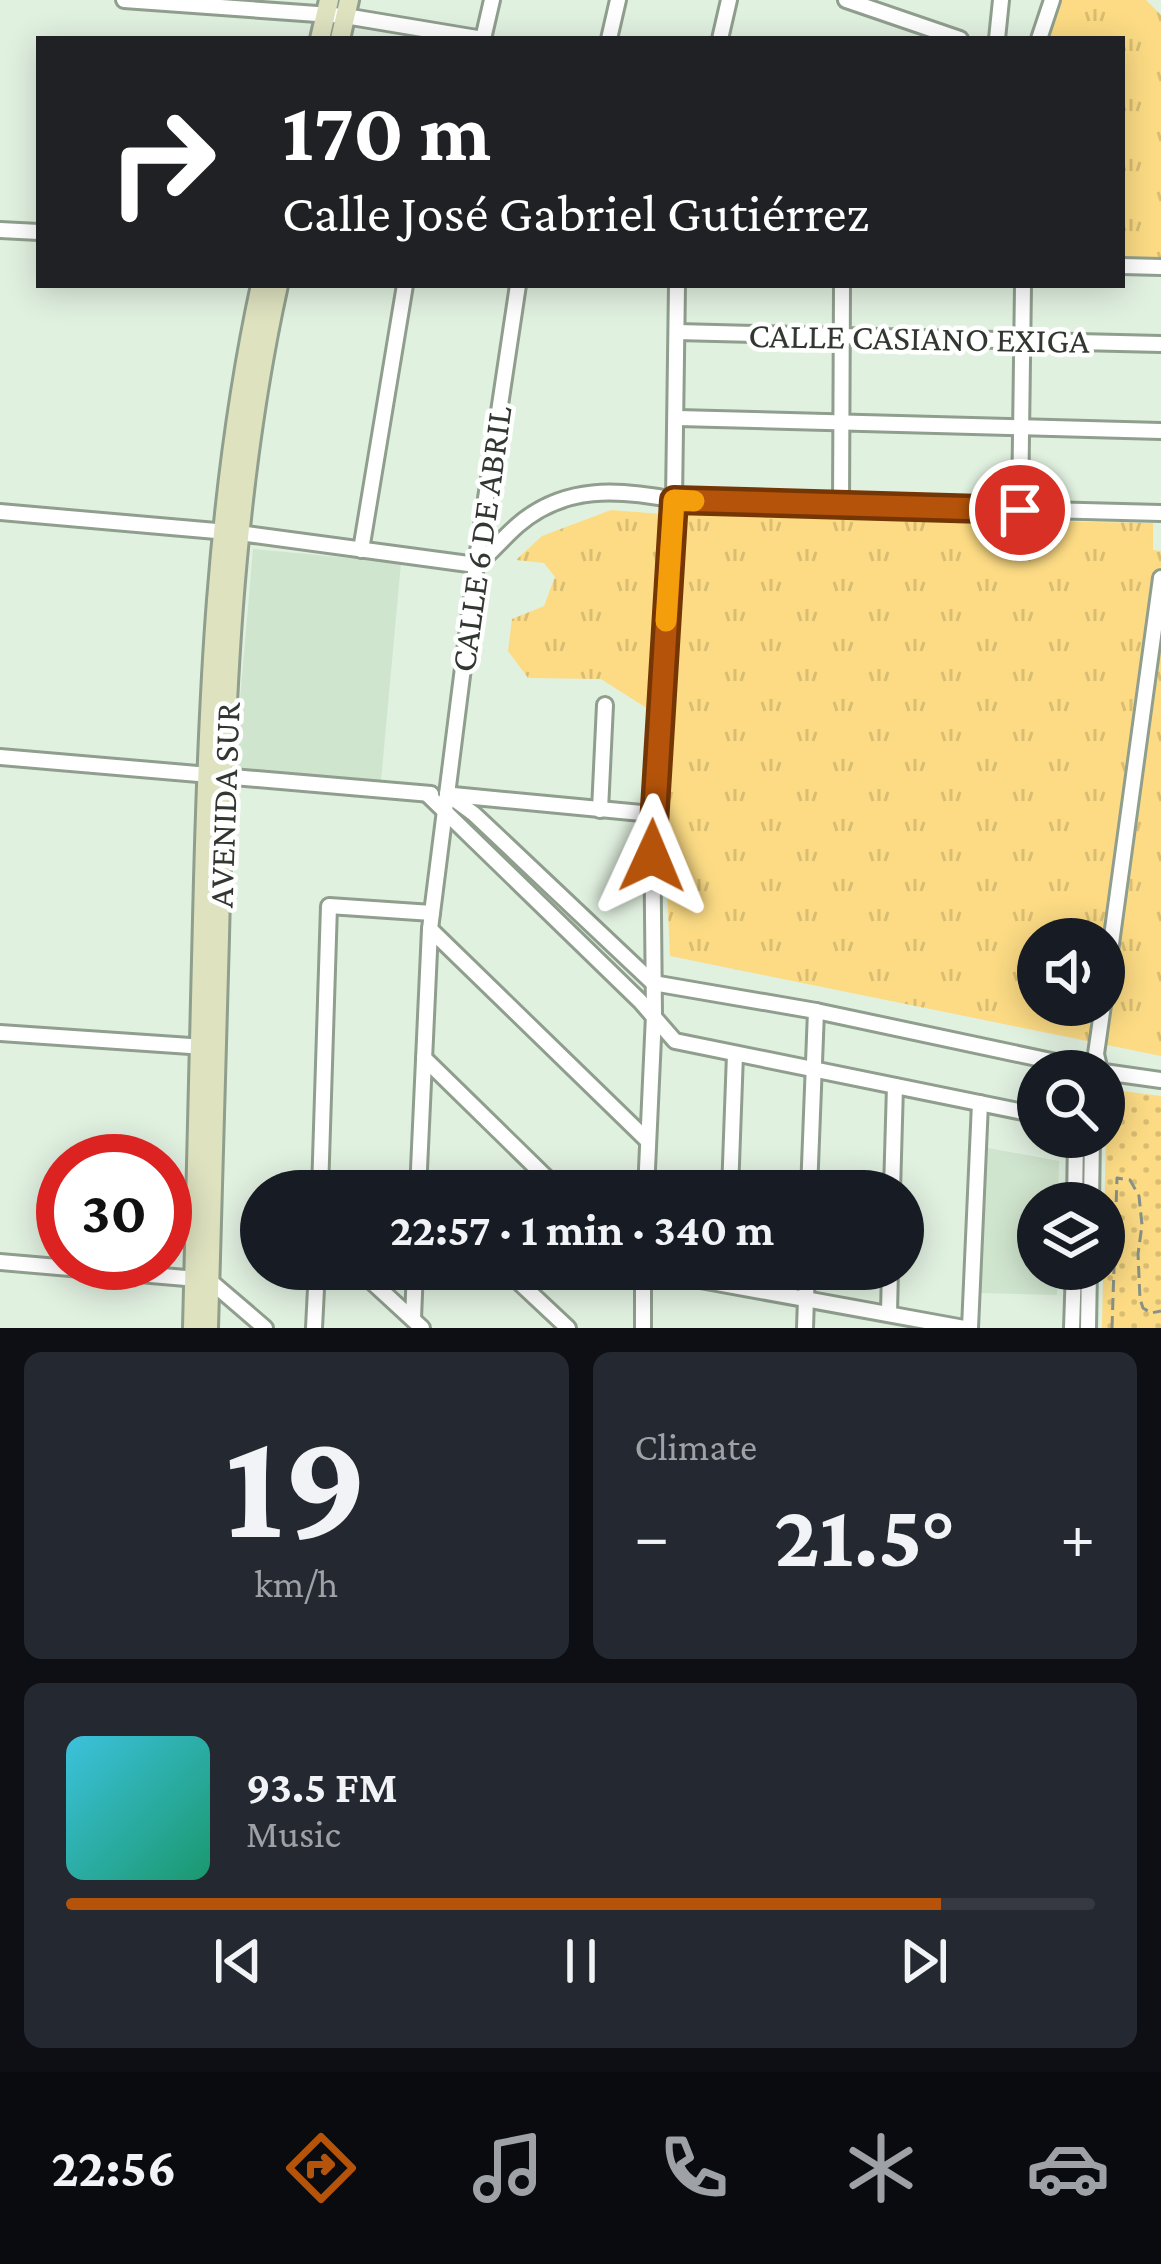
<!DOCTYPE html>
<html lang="en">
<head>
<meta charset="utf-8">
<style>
	body { margin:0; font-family:"Crimson Pro",serif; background:#242831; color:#f1f3f6; height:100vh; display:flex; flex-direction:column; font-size:45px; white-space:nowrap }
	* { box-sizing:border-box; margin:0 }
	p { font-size:39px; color:#9ea1a6 }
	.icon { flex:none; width:66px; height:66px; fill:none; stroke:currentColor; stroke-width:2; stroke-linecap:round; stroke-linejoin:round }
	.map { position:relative; height:1328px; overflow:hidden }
	.panel { display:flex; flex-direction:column; gap:24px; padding:24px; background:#0d0f14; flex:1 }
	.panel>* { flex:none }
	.top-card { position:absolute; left:36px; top:36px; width:1089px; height:252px; border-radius:0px; box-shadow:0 6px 30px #0003; background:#202124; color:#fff; overflow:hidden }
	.tools { position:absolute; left:1017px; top:918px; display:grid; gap:24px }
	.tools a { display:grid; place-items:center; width:108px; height:108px; border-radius:50%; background:#171b24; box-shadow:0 6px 30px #0003; font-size:60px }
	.speed { position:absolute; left:36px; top:1134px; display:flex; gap:24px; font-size:60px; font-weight:700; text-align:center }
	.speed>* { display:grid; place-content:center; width:156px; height:156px; border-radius:50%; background:#171b24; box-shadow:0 6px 30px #0003; line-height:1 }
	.speed .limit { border:18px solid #d22; background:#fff; color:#111 }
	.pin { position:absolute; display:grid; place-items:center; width:102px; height:102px; color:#fff; margin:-51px; border:6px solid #fff; border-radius:50%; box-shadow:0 3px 12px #0007 }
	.me { position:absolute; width:132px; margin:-66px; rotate:1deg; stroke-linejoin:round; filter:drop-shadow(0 0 9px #0008) }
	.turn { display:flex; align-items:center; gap:42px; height:252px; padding:0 48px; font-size:54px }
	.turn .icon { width:156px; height:156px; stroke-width:2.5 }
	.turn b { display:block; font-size:84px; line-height:102px }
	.big { font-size:90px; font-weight:700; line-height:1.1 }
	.panel .widget { flex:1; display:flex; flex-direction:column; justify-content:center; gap:18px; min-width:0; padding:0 42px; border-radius:18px; background:#242831 }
	.panel .dial { align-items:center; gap:0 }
	.dial b { font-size:156px; line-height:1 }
	.song { display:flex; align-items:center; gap:36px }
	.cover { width:144px; height:144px; border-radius:18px; background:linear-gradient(135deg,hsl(190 70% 55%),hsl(160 70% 35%)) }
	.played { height:12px; border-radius:6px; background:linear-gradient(90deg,#b45309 85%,#363941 85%) }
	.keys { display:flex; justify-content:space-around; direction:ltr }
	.heat { display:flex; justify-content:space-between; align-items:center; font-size:66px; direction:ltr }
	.panel .tiles { flex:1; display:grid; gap:24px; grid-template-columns:1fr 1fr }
	.widget:last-child { grid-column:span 2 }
	.trip { position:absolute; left:240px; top:1170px; width:684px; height:120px; border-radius:60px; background:#171b24; box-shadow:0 6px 30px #0003; font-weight:700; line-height:120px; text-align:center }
	.menu { display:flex; height:192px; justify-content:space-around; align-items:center; background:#090b0e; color:#9ea1a6 }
	.menu .icon { width:84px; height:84px }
	.menu .on { color:#b45309 }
	.menu b { font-size:54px; color:#f1f3f6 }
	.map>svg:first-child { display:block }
	.built { fill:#d0e5ce }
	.grass { fill:url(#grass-tufts); fill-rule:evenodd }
	.park { fill:url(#park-dots) }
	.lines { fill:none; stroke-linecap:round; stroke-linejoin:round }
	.street-casing { stroke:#8f9e8d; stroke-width:20 }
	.secondary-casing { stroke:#8f9e8d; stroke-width:24 }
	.path { stroke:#879186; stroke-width:3; stroke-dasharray:12 6; stroke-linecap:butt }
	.street { stroke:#fff; stroke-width:14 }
	.secondary { stroke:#dee2bf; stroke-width:18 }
	.route-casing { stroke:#753606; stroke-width:30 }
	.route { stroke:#b45309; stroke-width:21 }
	.slow { stroke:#f59e0b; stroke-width:21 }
	.labels { text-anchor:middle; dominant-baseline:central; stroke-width:9; stroke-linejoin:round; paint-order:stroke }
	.street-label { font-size:36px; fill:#323831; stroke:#fff }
</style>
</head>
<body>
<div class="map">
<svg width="1161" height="1328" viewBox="0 0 1161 1328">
	<defs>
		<pattern id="grass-tufts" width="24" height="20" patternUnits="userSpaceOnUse" patternTransform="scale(3)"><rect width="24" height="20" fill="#fcdb84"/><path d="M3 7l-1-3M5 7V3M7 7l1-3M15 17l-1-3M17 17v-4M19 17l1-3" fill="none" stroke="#d8bd72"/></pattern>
		<pattern id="park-dots" width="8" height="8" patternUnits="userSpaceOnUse" patternTransform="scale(3)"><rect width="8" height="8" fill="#fcdb84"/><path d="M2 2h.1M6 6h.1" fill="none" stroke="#d8bd72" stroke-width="1.8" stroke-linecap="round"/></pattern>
	</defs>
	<rect width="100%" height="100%" fill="#e1f1e0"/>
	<g class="built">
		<path d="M253 549 401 563 381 781 234 768Z"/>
		<path d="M983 1147 1059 1161 1058 1203H1038V1269H1057V1295L978 1293Z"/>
	</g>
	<g class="grass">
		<path d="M1054 0H1146L1161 15V262L1122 260V39H1044Z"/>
		<path d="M611 510 675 515 1153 523V550L1161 551V1056L670 956 659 716 601 679 528 678 508 651 512 619 544 606 555 577 544 563 516 560 542 536ZM1038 939H1104V1005H1038Z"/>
	</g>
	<path class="park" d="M1107 1089 1161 1096V1328H1102Z"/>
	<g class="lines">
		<g class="street-casing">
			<g id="street">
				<path d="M124 0 345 16 483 39"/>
				<path d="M846 0 960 39"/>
				<path d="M483 39 492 0"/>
				<path d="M609 39 618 0"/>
				<path d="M720 39 729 0"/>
				<path d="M997 39 1001 0"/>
				<path d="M1039 39 1052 0"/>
				<path d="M0 230 39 232"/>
				<path d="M1122 266 1161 267"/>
				<path d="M677 332 1161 344"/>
				<path d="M678 418 1161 431"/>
				<path d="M841 506 842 285"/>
				<path d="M1020 510 1023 285"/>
				<path d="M0 512 239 533 476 565"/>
				<path d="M361 550 405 285"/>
				<path d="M476 565C491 553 503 538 518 525 564 485 619 489 674 500L1161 513"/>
				<path d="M0 757 431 794"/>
				<path d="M427 794 640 1001 675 1041 1038 1115"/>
				<path d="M447 794 474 814 653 983 816 1011 1098 1071"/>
				<path d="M453 795 652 814"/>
				<path d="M600 810 605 705"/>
				<path d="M430 929 648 1141"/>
				<path d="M1104 995 1161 578"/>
				<path d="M0 1033 205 1047"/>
				<path d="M424 1058 560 1191"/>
				<path d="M1100 1071 1096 1054 1103 1005"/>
				<path d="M1104 1072 1161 1080"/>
				<path d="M320 1191 329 906 432 913"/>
				<path d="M418 1191 430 929 476 565 518 285"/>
				<path d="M646 1191 654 1015 652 814 674 500 677 285"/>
				<path d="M730 1191 735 1054"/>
				<path d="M809 1191 816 1011"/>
				<path d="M892 1191 895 1086"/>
				<path d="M1075 1203 1076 1137"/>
				<path d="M1091 1203 1092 1137"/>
				<path d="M0 1262 209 1280 265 1328"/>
				<path d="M358 1269 422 1328"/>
				<path d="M505 1269 568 1328"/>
				<path d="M640 1269 964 1328"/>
				<path d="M889 1313 890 1269"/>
				<path d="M413 1319 415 1269"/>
				<path d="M314 1328 317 1269"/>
				<path d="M643 1328V1269"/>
				<path d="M805 1328 807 1269"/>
				<path d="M970 1328 980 1103"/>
				<path d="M1072 1328 1074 1269"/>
				<path d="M1088 1328 1089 1269"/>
			</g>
		</g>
		<g class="secondary-casing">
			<g id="secondary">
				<path d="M320 39 329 0"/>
				<path d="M340 39 349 0"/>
				<path d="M193 1328C196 1192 200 1055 203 919 208 707 216 492 261 285"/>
				<path d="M208 1328C211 1198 216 1067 219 937 224 719 231 498 278 285"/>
			</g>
		</g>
		<path class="path" d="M1112 1328 1117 1178 1130 1180 1139 1196 1142 1225 1138 1254 1140 1299 1143 1308 1151 1313 1161 1311"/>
		<use href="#street" class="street"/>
		<use href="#secondary" class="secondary"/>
	</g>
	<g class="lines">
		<g class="route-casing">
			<path id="route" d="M652 856 674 500 1020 510"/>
		</g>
		<use href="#route" class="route"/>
		<path class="slow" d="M666 621 674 500 694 501"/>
	</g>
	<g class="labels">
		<g class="street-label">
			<text transform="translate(919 338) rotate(1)">CALLE CASIANO EXIGA</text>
			<text transform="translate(481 539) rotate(-82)">CALLE 6 DE ABRIL</text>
			<text transform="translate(224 805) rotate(-88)">AVENIDA SUR</text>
		</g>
	</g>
</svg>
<div class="tools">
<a><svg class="icon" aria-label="sound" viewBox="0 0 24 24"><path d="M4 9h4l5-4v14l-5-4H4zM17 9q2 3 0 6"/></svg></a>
<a><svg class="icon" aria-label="search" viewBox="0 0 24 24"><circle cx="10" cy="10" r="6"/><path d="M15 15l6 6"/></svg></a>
<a><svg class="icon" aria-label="layers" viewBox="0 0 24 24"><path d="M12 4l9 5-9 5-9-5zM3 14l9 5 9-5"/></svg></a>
</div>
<div class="speed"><div class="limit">30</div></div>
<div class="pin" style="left:1020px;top:510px;background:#d93025"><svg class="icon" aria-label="arrive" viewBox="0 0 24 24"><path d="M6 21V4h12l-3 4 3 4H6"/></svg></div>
<svg class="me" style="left:652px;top:856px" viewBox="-20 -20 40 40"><path d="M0-17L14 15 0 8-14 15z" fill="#b45309" stroke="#fff" stroke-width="4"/></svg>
<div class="trip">22:57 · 1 min · 340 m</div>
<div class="top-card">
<div class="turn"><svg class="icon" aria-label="right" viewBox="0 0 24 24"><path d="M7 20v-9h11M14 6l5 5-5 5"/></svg><div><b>170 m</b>Calle José Gabriel Gutiérrez</div></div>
</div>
</div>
<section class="panel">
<div class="tiles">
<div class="widget dial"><b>19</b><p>km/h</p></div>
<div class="widget"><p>Climate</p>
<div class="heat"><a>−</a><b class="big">21.5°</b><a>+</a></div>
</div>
<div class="widget">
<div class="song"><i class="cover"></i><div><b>93.5 FM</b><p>Music</p></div></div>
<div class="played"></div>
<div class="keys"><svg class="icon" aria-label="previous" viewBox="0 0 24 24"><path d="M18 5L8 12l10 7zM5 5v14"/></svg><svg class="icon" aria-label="pause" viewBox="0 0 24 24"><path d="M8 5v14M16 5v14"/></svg><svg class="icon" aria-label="next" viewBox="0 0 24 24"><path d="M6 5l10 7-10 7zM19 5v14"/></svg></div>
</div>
</div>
</section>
<nav class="menu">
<b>22:56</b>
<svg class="icon on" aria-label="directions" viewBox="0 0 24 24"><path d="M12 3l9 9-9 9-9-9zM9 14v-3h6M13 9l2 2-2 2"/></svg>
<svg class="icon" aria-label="music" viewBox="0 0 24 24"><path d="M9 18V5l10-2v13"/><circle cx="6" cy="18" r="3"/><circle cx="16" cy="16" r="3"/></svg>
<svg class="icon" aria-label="phone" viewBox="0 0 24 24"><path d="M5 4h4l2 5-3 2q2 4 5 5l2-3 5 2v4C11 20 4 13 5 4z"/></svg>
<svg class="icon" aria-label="climate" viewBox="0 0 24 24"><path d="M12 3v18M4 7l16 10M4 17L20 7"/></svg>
<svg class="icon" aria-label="car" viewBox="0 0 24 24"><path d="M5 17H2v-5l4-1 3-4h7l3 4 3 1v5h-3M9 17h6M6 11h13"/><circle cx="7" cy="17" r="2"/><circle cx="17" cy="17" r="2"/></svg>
</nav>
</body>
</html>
